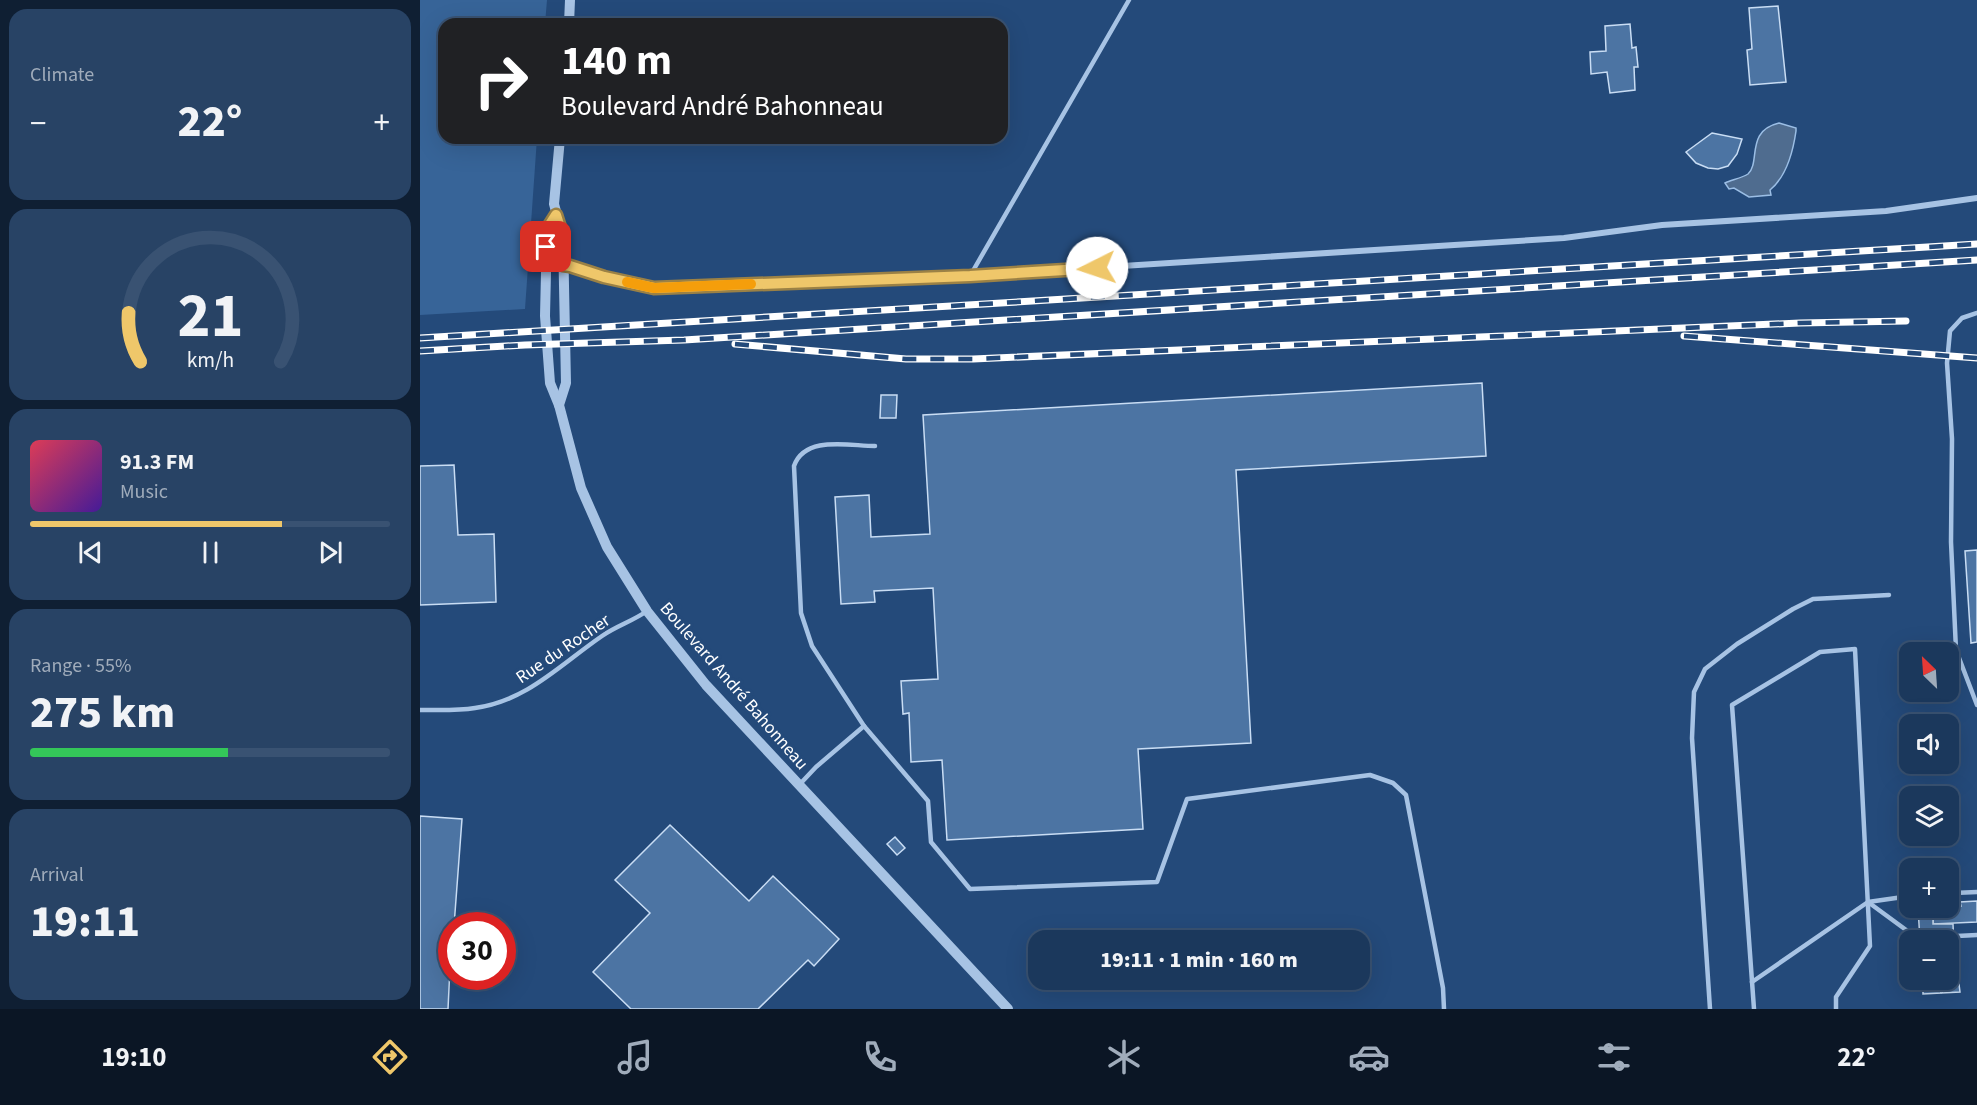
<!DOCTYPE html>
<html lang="en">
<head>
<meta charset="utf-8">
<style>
	body { margin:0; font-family:"Source Sans 3",sans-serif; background:#284365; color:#f1f3f6; height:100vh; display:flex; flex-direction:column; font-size:22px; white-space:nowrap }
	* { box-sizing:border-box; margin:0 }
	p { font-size:20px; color:#a0acbb }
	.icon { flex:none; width:33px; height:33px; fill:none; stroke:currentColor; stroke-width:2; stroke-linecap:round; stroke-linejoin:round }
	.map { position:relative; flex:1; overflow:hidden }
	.details { display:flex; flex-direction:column; gap:9px; padding:9px; background:#0f1f33; width:420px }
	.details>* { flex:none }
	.banner { position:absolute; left:18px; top:18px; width:570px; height:126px; border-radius:18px; box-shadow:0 6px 24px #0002,0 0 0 2px #395272; background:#202124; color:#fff; overflow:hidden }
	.needle { width:39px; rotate:335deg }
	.fabs { position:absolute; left:1479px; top:642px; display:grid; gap:12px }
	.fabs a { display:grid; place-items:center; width:60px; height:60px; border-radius:12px; background:#1b385c; box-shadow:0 6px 24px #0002,0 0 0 2px #395272; font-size:30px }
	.speed { position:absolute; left:18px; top:912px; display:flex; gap:12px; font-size:30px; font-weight:700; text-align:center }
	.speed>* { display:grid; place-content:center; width:78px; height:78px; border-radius:50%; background:#1b385c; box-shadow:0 6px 24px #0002,0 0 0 2px #395272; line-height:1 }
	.speed .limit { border:9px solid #d22; background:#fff; color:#111 }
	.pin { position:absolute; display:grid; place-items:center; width:51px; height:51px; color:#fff; margin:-26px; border-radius:12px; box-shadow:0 3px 9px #0006 }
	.me { position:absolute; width:66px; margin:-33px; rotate:266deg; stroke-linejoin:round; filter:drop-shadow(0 0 4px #0008) }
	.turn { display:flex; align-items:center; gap:21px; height:126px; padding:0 24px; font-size:27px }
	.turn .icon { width:78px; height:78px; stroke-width:2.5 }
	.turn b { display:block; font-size:42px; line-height:51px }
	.big { font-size:45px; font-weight:800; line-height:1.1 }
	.details .card { flex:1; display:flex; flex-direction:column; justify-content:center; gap:9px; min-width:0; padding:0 21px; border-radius:18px; background:#284365 }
	.details .dial { align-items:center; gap:0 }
	.dial svg { height:156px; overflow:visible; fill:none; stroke:#395272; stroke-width:7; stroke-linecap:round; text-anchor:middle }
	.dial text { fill:#f1f3f6; stroke:none }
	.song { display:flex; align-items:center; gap:18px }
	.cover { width:72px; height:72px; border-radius:9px; background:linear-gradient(135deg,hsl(350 70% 55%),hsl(260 70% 35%)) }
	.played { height:6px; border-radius:3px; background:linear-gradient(90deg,#efc76a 70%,#395272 70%) }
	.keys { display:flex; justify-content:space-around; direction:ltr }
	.heat { display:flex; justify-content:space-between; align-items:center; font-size:33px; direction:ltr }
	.charge { height:9px; border-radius:4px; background:linear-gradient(90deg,#34c759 55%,#395272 0) }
	.trip { position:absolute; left:608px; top:930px; width:342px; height:60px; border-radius:18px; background:#1b385c; box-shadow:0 6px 24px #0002,0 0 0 2px #395272; font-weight:800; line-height:60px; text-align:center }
	.dock { display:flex; height:96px; justify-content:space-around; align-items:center; background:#0b1625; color:#a0acbb }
	.dock .icon { width:42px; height:42px }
	.dock .current { color:#efc76a }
	.dock b { font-size:27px; color:#f1f3f6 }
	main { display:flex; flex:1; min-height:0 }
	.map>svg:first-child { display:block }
	.green { fill:#376498 }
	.water { fill:#4f6c8f; stroke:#9bbee5; stroke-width:1.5 }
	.building { fill:#4c74a3; stroke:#c9ddf4; stroke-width:1.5 }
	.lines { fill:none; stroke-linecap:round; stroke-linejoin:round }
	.service { stroke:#a7c3e4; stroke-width:4.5 }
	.minor { stroke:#a7c3e4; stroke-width:6 }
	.tertiary { stroke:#a7c3e4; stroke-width:10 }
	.rail-casing { stroke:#fff; stroke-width:7 }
	.rail { stroke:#244a7a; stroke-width:4.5; stroke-dasharray:14; stroke-linecap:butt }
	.route-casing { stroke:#9b8145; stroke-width:15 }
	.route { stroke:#efc76a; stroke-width:10 }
	.slow { stroke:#f59e0b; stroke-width:10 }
	.labels { text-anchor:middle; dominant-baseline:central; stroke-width:6; stroke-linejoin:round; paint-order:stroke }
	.street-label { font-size:18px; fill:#fff; stroke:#244a7a }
</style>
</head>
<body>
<main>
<section class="details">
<div class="card"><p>Climate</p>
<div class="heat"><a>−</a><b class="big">22°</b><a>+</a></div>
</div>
<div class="card dial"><svg viewBox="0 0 100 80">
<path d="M14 69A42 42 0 1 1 86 69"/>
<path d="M14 69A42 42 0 0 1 8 44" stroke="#efc76a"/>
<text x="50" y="56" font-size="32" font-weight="700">21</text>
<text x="50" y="72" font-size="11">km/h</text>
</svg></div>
<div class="card">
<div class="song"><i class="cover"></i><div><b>91.3 FM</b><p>Music</p></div></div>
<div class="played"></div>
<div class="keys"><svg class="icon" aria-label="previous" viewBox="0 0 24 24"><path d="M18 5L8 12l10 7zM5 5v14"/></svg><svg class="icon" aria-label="pause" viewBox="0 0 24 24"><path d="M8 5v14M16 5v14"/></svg><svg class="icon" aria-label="next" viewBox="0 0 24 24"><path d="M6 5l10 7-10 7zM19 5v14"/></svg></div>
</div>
<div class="card"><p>Range · 55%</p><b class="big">275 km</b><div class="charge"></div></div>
<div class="card"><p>Arrival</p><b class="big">19:11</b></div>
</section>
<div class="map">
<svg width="1557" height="1009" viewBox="0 0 1557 1009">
	<rect width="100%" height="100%" fill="#244a7a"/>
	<path class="green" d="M0 0H127L125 24H24V138H117L105 309 0 315Z"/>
	<path class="water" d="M1359 123 1376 128V131C1373 152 1367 176 1350 190L1351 195 1329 197 1314 188 1309 189 1305 183C1311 180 1322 178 1328 174 1341 162 1325 131 1359 123Z"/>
	<g class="building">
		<path d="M1358 6 1366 82 1330 85 1327 50 1332 49 1329 8Z"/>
		<path d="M1210 24 1212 48 1216 47 1218 67H1214L1215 90 1190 93 1187 72 1171 74 1170 52 1186 51 1185 26Z"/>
		<path d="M1292 133 1322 139 1317 154 1308 166 1298 169 1288 168 1276 163 1266 152Z"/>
		<path d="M1062 383 1066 456 816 470 831 743 718 749 723 829 527 840 522 760 491 762 489 713 483 714 481 681 518 679 513 588 454 591 455 602 421 604 415 497 449 495 451 537 510 534 503 415Z"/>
		<path d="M461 395H477L476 418H460Z"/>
		<path d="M34 465 38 535 74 534 76 602 0 605V466Z"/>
		<path d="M1557 550V642L1551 643 1545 551Z"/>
		<path d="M0 816 42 819 34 926H32L28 1009H0Z"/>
		<path d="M250 825 329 901 353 876 419 939 394 966 388 960 338 1009H211L173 972 230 913 195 880Z"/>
		<path d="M475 837 485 848 477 855 467 844Z"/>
		<path d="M1528 875H1531L1532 907H1529Z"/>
		<path d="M1557 901V922L1513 924V918H1508L1507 908H1528L1529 903V907L1541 906 1540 902Z"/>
		<path d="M1498 908H1507L1508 918H1513V924H1533L1534 950H1528V940H1500Z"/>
		<path d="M1539 984 1540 992 1522 993V985Z"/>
		<path d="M1520 985 1521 993 1503 994V986Z"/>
	</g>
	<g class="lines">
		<g class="service">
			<path d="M550 276 709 0"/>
			<path d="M1557 313 1542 318 1530 331 1527 363 1532 439 1531 542 1536 650 1557 705"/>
			<path d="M455 446C429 446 385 435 374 466L381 613 392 646 444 726 508 801 511 842 550 889 737 882 767 799 950 775 973 783 986 795 1023 988 1024 1009"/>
			<path d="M0 710C18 710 37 711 55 708 107 701 141 664 182 636 196 626 213 621 227 611"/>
			<path d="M380 784 396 767 444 726"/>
			<path d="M1534 893 1557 892"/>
			<path d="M1448 902 1490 896"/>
			<path d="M1537 936 1557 935"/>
			<path d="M1332 982 1448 902 1497 938"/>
			<path d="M1290 1009 1272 738 1274 692 1285 669 1317 644 1373 609 1393 599 1469 595"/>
			<path d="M1334 1009 1312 705 1400 652 1435 649 1450 946 1416 997V1009"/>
		</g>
		<path class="minor" d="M125 265 150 266 184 277 234 288 560 275 1144 238 1242 225 1466 211 1557 198"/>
		<g class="tertiary">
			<path d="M149 24 150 0"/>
			<path d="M140 138 134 204 143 237 146 383 139 405 161 488 187 547 227 611 286 685 588 1009"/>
			<path d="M136 215 127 229 125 316 130 383 139 405"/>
		</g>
		<g class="rail-casing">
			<g id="rail">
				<path d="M1264 336 1557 358"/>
				<path d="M0 338 1557 244"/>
				<path d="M315 344 486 359H553L1380 323 1486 321"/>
				<path d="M0 351 105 345 264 340 1557 260"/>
			</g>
		</g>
		<use href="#rail" class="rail"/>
	</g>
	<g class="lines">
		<g class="route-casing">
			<path id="route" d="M126 247 127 229 136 215 143 237V265L150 266 184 277 234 288 550 276 677 268"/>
		</g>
		<use href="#route" class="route"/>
		<path class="slow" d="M207 282 234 288 331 284"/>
	</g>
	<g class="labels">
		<g class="street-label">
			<text transform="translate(143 649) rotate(-34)">Rue du Rocher</text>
			<text transform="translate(314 686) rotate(49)">Boulevard André Bahonneau</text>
		</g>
	</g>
</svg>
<div class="fabs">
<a><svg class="needle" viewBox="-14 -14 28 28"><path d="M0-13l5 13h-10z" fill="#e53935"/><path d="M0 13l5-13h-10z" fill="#a0acbb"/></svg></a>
<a><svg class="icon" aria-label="sound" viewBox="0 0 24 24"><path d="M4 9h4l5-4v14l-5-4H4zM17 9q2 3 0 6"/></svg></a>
<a><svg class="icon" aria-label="layers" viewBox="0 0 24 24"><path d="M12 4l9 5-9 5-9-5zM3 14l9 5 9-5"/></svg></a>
<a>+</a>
<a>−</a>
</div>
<div class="speed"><div class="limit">30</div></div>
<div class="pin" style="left:126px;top:247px;background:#d93025"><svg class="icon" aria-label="arrive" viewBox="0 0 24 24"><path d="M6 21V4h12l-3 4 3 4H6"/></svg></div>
<svg class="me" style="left:677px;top:268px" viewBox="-20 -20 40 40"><circle r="19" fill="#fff"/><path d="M0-13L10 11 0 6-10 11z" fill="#efc76a"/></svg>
<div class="trip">19:11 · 1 min · 160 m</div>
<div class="banner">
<div class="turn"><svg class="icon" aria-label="right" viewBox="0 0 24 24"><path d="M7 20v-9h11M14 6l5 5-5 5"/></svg><div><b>140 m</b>Boulevard André Bahonneau</div></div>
</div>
</div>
</main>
<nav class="dock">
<b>19:10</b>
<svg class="icon current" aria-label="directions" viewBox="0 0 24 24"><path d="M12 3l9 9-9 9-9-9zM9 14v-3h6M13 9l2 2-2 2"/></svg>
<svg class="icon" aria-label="music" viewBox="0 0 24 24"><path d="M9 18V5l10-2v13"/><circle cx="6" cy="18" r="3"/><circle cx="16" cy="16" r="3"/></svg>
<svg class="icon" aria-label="phone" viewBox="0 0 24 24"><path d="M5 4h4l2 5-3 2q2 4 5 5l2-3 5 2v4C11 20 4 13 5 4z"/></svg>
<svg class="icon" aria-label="climate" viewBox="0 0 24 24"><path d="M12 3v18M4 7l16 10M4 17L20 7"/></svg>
<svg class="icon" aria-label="car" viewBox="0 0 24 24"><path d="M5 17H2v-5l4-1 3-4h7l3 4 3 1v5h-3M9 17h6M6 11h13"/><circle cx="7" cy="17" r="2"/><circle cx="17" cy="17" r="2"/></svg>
<svg class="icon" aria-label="filters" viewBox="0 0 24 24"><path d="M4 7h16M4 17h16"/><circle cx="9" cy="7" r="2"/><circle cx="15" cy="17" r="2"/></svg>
<b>22°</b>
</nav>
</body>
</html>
